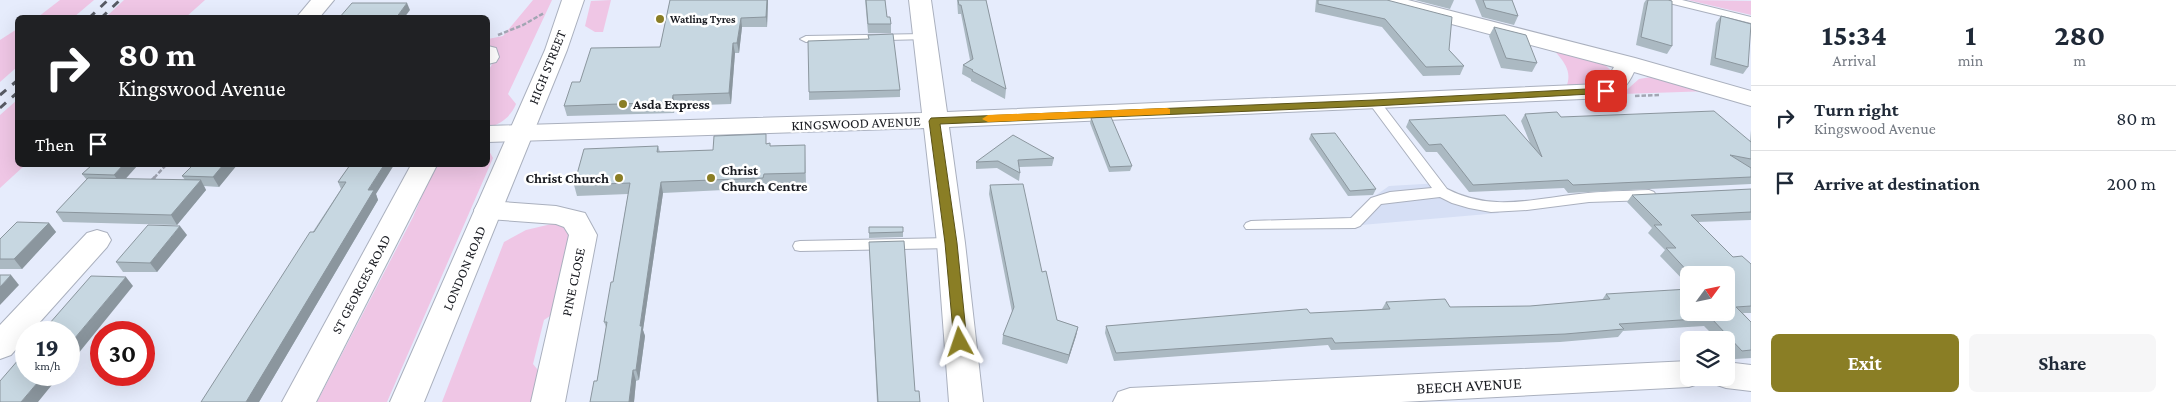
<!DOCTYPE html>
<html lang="en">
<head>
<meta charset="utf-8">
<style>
	:root { --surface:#fff; --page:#f6f6f7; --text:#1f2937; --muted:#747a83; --line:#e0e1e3; --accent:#8a7e25 }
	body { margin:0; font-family:"Crimson Pro",serif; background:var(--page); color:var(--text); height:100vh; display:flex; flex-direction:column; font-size:19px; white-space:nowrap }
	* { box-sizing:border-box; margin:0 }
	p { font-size:16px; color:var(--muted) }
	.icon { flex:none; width:28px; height:28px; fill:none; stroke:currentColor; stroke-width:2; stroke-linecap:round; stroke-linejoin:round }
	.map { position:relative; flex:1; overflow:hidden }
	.drawer { display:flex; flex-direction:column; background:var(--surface); width:425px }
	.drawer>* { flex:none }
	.hud { position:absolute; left:15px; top:15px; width:475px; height:152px; border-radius:8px; box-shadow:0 5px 20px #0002; background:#202124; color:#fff; overflow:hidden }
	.needle { width:32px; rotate:57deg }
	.tools { position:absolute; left:1680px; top:266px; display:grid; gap:10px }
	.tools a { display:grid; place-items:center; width:55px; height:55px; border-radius:8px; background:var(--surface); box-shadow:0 5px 20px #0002; font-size:25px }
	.speed { position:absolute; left:15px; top:321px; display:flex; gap:10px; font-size:25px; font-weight:700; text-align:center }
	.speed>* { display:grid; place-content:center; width:65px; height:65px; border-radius:50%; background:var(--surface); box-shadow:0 5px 20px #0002; line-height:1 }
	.speed small { font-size:12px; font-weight:400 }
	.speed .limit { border:8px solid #d22; background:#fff; color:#111 }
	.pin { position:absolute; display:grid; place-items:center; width:42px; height:42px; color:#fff; margin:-21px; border-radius:10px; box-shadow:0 2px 8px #0006 }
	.me { position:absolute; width:55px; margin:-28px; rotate:355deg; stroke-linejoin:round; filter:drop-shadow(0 0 4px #0008) }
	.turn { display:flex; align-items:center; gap:18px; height:105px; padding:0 20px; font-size:22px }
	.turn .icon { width:65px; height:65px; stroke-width:2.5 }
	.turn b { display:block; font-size:35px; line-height:42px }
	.then { display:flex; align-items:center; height:48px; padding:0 20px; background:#0003; gap:10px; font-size:19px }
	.eta { display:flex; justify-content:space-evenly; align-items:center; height:85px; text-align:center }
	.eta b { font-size:30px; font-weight:700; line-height:35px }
	.cta { display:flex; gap:10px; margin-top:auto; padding:10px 20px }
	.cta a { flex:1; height:58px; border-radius:8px; background:var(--accent); color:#fff; font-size:20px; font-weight:700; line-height:58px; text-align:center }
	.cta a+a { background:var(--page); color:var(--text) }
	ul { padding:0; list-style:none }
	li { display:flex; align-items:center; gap:15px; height:65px; padding:0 20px; border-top:1px solid var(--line) }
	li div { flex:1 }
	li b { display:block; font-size:19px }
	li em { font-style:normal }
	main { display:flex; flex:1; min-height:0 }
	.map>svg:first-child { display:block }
	.built { fill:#d6dff5 }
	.green { fill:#efc6e5 }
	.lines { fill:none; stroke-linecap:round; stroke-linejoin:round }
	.service-casing { stroke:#aab0be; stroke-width:2 }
	.minor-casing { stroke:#aab0be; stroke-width:2 }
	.secondary-casing { stroke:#aab0be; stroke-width:2 }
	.path-far1 { stroke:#a2a6b3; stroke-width:2.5; stroke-dasharray:4.5 2; stroke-linecap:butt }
	.path { stroke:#a2a6b3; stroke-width:3; stroke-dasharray:5.5 2.5; stroke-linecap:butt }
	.service { fill:#fff; fill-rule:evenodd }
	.minor { fill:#fff; fill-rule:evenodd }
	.secondary { fill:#fff; fill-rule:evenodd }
	.rail { stroke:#585b64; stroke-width:3; stroke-dasharray:8 8; stroke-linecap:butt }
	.wall { fill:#abb9c2 }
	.shaded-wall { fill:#8b969e }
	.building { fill:#c7d7e1; stroke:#8b969e }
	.route { fill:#8a7e25; stroke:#5a5218 }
	.slow { fill:#f59e0b }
	.poi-dot { fill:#8a7e25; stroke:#fff; stroke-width:2 }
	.labels { text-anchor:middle; stroke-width:5; stroke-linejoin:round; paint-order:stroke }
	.far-poi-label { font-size:11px; font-weight:bold; fill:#191b21; stroke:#fff; text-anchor:start }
	.street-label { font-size:14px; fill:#191b21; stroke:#fff }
	.poi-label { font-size:14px; font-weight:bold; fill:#191b21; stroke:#fff; text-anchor:start }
	.near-street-label { font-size:16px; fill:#191b21; stroke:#fff }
</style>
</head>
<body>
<main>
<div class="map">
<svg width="1751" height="402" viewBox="0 0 1751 402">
	<rect width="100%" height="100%" fill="#e6ecfc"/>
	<polygon class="built" points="1440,183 1451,194 1490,203 1499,213 1350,226 1347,220 1357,213 1372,198 1389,186"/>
	<g class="green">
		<polygon points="60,0 94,0 74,17 38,17"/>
		<polygon points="124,0 205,0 186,17 106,17"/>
		<path d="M 533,0 L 552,0 L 508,94 L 516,104 C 510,118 501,123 488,128 L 488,71 L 494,61 L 494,51 L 488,44 L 488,39 L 503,36 Z"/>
		<polygon points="611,0 603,32 595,32 585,26 591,1"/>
		<polygon points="1688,0 1751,1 1751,15"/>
		<polygon points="17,29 17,67 0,82 0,40"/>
		<path d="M 1550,46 C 1570,52 1598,54 1612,72 C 1604,89 1583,85 1567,85 C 1573,69 1560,57 1550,46 Z"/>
		<polygon points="1651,77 1665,79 1711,91 1622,94 1639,79"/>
		<polygon points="17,100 18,165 25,165 0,188 0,115"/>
		<polygon points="488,149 493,158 387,402 317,402 413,217 435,165 488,165"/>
		<polygon points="560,222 575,234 556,312 544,320 533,364 542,375 536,402 442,402 504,242 526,230"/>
	</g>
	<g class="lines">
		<defs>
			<g id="service">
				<polygon points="1664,0 1682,0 1751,17 1751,23 1665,2"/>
				<polygon points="924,34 928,35 930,37 928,39 806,42 800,39 806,36"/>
				<path d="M 1375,99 L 1379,100 L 1447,189 C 1491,212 1533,199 1579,194 C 1602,191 1626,191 1649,190 L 1654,192 L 1656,195 L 1654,198 L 1649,200 L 1589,202 L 1527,210 L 1491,212 L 1469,208 L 1452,203 L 1440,197 L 1381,204 L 1360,226 L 1355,228 L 1246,229 L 1244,226 L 1246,223 L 1251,221 L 1351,218 L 1371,198 L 1390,192 L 1432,188 L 1369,103 Z"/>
				<polygon points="951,238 956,239 958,243 956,247 951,248 800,251 795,250 793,246 795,242 800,241"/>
			</g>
			<g id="minor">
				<polygon points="311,0 334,0 319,18 296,18"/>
				<path d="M 909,0 L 931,0 L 947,112 L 1600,84 L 1608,77 L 1614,67 L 1376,4 L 1372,0 L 1408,0 L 1635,58 L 1751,91 L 1751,106 L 1634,72 C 1628,85 1620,95 1606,98 L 949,127 L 965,243 L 983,402 L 949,402 L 937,243 L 924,128 L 488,142 L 488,126 L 922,113 Z"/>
				<polygon points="488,46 496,48 499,57 496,62 488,64"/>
				<polygon points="411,165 437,165 316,402 282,402"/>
				<polygon points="488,201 556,206 585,213 597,235 565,402 531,402 569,235 564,227 556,224 488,219 478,217 474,210 478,203"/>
				<polygon points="97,230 107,233 111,240 107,247 31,332 26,332 26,338 11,355 0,359 0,325 87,233"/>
				<polygon points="1689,361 1689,378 1704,378 1701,383 1689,387 1401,402 1113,402 1118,392 1130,388"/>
				<polygon points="1726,362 1751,365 1751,391 1726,388 1714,384 1711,378 1726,378"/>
			</g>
			<polygon id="secondary" points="562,0 584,0 567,50 424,402 390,402 545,50"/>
		</defs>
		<use href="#service" class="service-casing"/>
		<use href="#minor" class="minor-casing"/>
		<use href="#secondary" class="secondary-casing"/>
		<g class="path-far1">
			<polyline points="498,35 523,25 544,13"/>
			<polyline points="1635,96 1661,95"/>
			<polyline points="154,178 166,165"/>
		</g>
		<polyline class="path" points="151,181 155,177"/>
		<use href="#service" class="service"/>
		<use href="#minor" class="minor"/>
		<use href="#secondary" class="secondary"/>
		<g class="rail">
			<polyline points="89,18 108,0"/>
			<polyline points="101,18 120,0"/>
			<polyline points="0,95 18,80"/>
			<polyline points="0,108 18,92"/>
		</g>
	</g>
	<g class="wall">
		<polygon points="670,0 768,0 767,27 742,27 739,53 735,53 731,104 675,106 674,113 567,116 564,106 580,82 660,47"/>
		<polygon points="865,0 885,0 887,17 891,24 891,33 868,33"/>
		<polygon points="957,0 986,0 1006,89 1005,99 971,81 971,79 962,74 963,65 970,60 961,14 958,14"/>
		<polygon points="1316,0 1387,0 1449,50 1464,66 1460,75 1423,76 1382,27 1315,12"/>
		<polygon points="1415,0 1454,0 1450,9"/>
		<polygon points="1475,0 1512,0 1518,16 1514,25 1482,17"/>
		<polygon points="1646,0 1668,0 1672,46 1667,54 1636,45 1644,3"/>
		<polygon points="1721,16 1748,67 1743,74 1710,65 1716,23"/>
		<polygon points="1494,27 1537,63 1532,72 1501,68 1489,36"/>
		<polygon points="900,90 900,97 809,100 809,92"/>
		<polygon points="1525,114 1561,117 1750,141 1751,130 1751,184 1568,193 1564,188 1469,192 1437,152 1426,152 1406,127 1409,120 1530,143 1521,121"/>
		<polygon points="1091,118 1132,166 1130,171 1109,172 1090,123"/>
		<polygon points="1311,134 1376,189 1373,195 1348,196 1309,139"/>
		<polygon points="767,144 770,146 805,145 806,183 765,184 764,188 663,193 643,330 645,336 639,380 636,381 634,402 590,402 597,381 606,327 604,322 613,282 628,194 577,196 574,185 658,146 660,152 713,150"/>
		<polygon points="1054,158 1052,166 1019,167 1020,173 1019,181 997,168 976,169 976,162"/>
		<polygon points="92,165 126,179 185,180 182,176 193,165 237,165 219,187 204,186 206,190 177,225 63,222 56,212 87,180 82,174"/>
		<polygon points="350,165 376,194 378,200 259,402 201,402 341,189 338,182"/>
		<polygon points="990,185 1042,272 1057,320 1078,327 1076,336 1067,364 1002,344 1003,335 1012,312 989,194"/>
		<polygon points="1751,189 1751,220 1698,222 1733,257 1751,264 1751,313 1743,313 1751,322 1751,358 1735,359 1726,349 1726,340 1718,340 1704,326 1623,331 1618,337 1560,342 1331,350 1328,345 1114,361 1105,333 1106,326 1382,309 1386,302 1450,307 1530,306 1602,300 1606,294 1689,312 1726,275 1689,275 1689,286 1660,256 1665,250 1648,233 1652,228 1627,202 1632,195"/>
		<polygon points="49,223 56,232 22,269 0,269 0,239"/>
		<polygon points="869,227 903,227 903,237 869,238"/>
		<polygon points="187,235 157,272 123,272 116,262"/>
		<polygon points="869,242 915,391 920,402 877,402"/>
	</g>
	<g class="shaded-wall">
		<polygon points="767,0 768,0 767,27 766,17"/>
		<polygon points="407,3 410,10 404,18 396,18"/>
		<polygon points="741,18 742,27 739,53 737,43"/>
		<polygon points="733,43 735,53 731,104 729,93"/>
		<polygon points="673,95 675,106 674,113 672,102"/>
		<polygon points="123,165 138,165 121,184 114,175"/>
		<polygon points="223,165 237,165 219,187 213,177"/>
		<polygon points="384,165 394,165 376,194 378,200 259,402 246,402 368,190"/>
		<polygon points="201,180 206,190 177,225 171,215"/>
		<polygon points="661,182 663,193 643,330 645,336 639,380 636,370 640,326"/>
		<polygon points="49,223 56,232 22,269 14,259"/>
		<polygon points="180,226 187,235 157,272 150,263"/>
		<polygon points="11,275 19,285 0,305 0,287"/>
		<polygon points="126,277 133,286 69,365 69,345"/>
		<polygon points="1078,327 1076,336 1067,364 1069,355"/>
		<polygon points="633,370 636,381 634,402 629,402"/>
		<polygon points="44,375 60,375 38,402 21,402"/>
	</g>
	<g class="building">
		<polygon points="670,0 767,0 766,17 741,18 737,43 733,43 729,93 673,95 672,102 564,106 572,82 580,82 591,48 660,47"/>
		<polygon points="866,0 885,0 887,17 890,17 891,24 868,24"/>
		<polygon points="958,0 986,0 1006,89 972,71 973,70 963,65 973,59 961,5 959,5"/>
		<polygon points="1318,0 1387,0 1452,17 1449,50 1464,66 1426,67 1385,19 1318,4"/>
		<polygon points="1483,0 1512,0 1518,16 1486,8"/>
		<polygon points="1648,0 1668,0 1672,1 1672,46 1641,37"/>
		<polygon points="352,3 407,3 396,18 339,18"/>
		<polygon points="1721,16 1751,24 1748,67 1715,58"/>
		<polygon points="1494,27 1526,35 1537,63 1506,58"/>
		<polygon points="893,34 900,90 809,92 808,41 869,39 868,35"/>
		<polygon points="1714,111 1751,142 1751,159 1730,155 1751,168 1751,177 1573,185 1568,180 1473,185 1441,144 1429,145 1409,120 1505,115 1542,157 1525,114 1557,112 1561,117"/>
		<polygon points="1111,117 1132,166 1110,167 1091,118"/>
		<polygon points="1335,133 1376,189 1350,191 1311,134"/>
		<polygon points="766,134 766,144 770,143 770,146 805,145 805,173 764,174 763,178 661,182 640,326 642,326 636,370 633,370 629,402 590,402 594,381 597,381 607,322 604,322 611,282 613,282 630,183 574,185 584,149 658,146 657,152 713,150 714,136"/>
		<polygon points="1013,135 1054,158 1018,160 1020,173 998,161 976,162"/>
		<polygon points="92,165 123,165 114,175 82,174"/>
		<polygon points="193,165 223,165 213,177 182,176"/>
		<polygon points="350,165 384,165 368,190 374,190 246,402 201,402 310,232 314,232 346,182 338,182"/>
		<polygon points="88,178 201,180 171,215 56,212"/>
		<polygon points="1023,184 1042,272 1046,271 1057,320 1078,327 1069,355 1003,335 1014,307 990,185"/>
		<polygon points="1751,189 1751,212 1691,215 1733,257 1742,256 1751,264 1751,306 1736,307 1751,322 1751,350 1742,351 1711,318 1619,324 1624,329 1565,334 1335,343 1332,338 1116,353 1106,326 1307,309 1310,313 1390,309 1386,302 1445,299 1450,307 1530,306 1610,299 1606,294 1689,289 1689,312 1726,312 1726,275 1691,275 1666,248 1676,248 1654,225 1662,225 1632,195"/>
		<polygon points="17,222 49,223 14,259 0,259 0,239"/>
		<polygon points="148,225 180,226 150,263 116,262"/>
		<polygon points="869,227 903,227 903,232 869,233"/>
		<polygon points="904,241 915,391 919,391 920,402 878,402 869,242"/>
		<polygon points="0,275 11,275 0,287"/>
		<polygon points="91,276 126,277 69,345 69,332 42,332"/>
		<polygon points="26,351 26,375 44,375 21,402 0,402 0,381"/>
	</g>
	<polygon class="route" points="1606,88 1609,89 1609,93 1374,106 940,124 957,243 967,342 965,346 955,346 954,342 945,243 929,121 931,118 1374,100"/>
	<polygon class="slow" points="1167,108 1170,109 1170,114 988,122 982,119 988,115"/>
	<g class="poi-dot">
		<circle cx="660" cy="19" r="5"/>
		<circle cx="623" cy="104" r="5"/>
		<circle cx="619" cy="178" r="5"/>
		<circle cx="711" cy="178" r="5"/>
	</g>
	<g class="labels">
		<g class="far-poi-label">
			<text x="670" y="23">Watling Tyres</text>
		</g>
		<g class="street-label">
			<text transform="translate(547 67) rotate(-68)" y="5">HIGH STREET</text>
			<text transform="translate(856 123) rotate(-2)" y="5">KINGSWOOD AVENUE</text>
			<text transform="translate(464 268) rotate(-67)" y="5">LONDON ROAD</text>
			<text transform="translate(573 282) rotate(-78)" y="5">PINE CLOSE</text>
			<text transform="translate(361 284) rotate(-62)" y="5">ST GEORGES ROAD</text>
		</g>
		<g class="poi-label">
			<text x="633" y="109">Asda Express</text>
			<text x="721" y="175">Christ<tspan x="721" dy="16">Church Centre</tspan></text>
			<text x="609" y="183" text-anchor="end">Christ Church</text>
		</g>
		<g class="near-street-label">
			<text transform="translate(1469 385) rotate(-3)" y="6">BEECH AVENUE</text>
		</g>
	</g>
</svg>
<div class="tools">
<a><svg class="needle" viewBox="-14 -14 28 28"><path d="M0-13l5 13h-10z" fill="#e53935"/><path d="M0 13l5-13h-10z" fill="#747a83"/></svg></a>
<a><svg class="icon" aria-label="layers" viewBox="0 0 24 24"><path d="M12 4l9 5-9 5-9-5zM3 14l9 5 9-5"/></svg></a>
</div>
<div class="speed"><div>19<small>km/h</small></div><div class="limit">30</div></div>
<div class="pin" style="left:1606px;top:91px;background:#d93025"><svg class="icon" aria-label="arrive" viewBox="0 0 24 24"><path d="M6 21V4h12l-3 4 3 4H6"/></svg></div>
<svg class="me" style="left:960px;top:342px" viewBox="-20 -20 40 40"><path d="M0-17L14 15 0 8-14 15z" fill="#8a7e25" stroke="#fff" stroke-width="4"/></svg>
<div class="hud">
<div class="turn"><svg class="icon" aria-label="right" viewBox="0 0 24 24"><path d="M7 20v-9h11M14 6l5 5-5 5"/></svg><div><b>80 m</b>Kingswood Avenue</div></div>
<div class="then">Then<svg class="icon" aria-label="arrive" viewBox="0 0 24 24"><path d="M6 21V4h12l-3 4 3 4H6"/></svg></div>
</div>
</div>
<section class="drawer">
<div class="eta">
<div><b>15:34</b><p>Arrival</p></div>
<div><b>1</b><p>min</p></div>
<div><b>280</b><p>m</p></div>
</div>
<ul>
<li><svg class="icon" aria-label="right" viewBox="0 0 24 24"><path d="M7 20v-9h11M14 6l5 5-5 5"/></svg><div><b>Turn right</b><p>Kingswood Avenue</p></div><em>80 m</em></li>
<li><svg class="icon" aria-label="arrive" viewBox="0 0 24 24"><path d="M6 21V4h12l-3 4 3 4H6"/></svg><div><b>Arrive at destination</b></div><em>200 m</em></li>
</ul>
<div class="cta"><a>Exit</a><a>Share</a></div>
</section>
</main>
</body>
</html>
